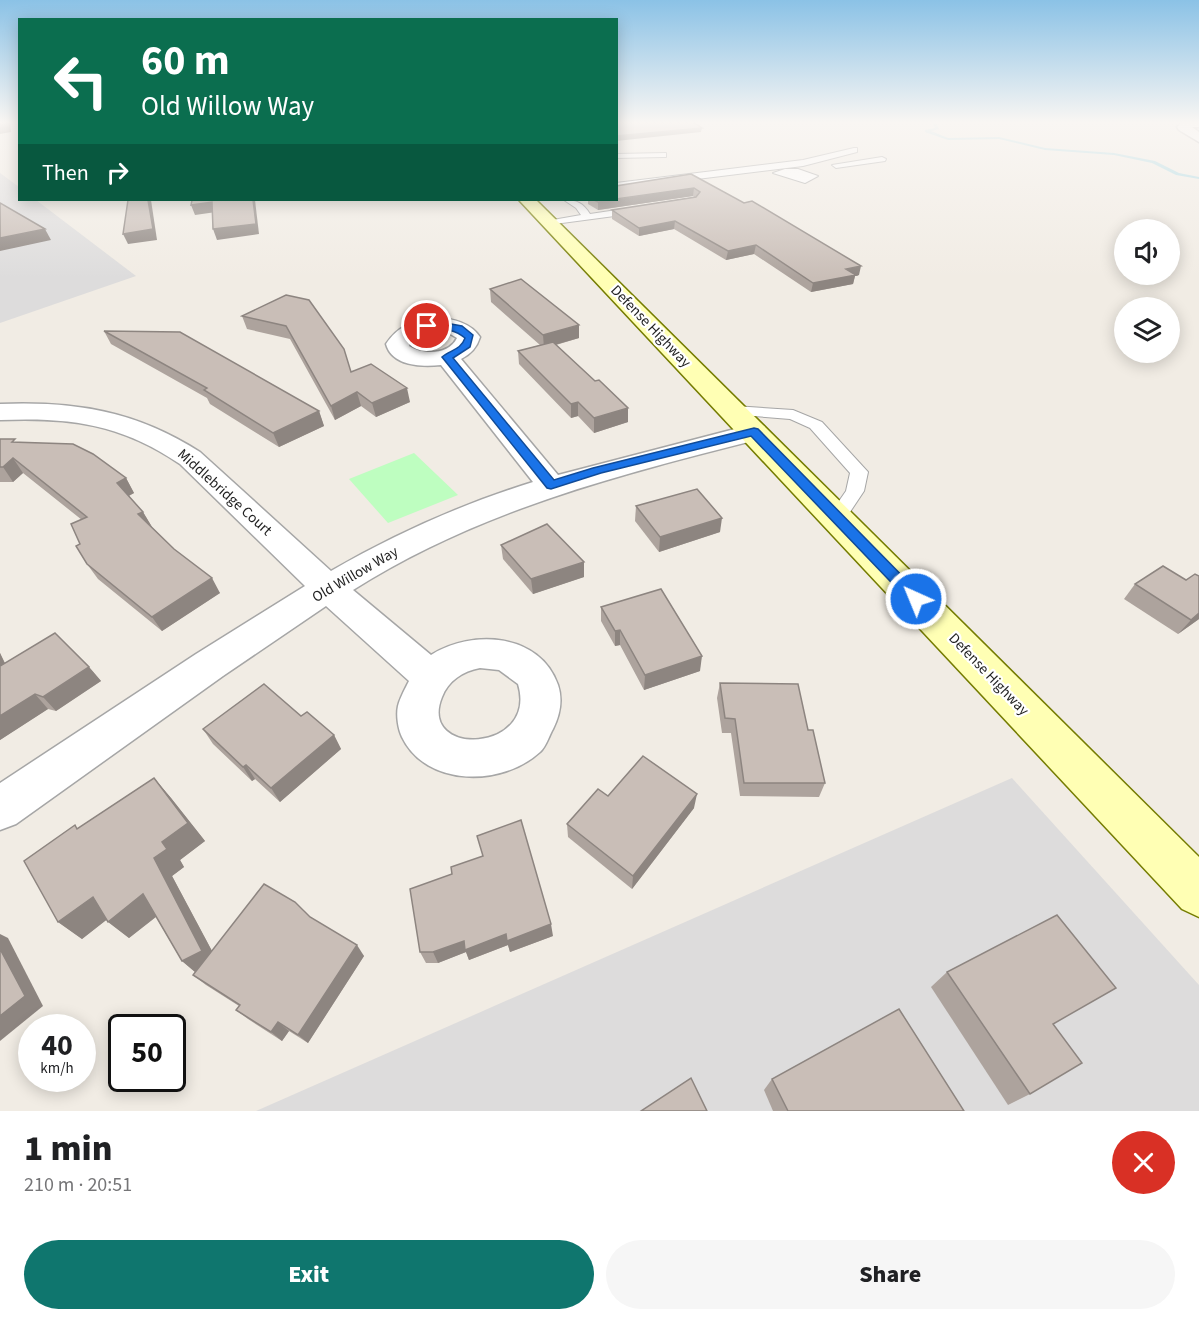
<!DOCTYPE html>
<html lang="en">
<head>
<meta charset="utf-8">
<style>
	:root { --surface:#fff; --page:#f6f6f6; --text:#202124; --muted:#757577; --accent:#0f766e }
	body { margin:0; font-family:"Source Sans 3",sans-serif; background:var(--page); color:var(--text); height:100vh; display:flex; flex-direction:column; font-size:22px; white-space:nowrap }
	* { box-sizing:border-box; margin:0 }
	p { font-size:20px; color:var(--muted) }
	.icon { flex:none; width:33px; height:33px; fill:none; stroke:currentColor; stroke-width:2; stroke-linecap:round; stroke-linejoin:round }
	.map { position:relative; height:1111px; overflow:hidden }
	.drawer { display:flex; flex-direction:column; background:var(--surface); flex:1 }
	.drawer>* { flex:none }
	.guide { position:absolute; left:18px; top:18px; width:600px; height:183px; border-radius:0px; box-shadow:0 3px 15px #0003; background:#0b6e4f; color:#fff; overflow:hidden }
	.tools { position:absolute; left:1114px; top:219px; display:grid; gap:12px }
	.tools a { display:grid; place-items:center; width:66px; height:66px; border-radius:50%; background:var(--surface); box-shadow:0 3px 15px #0003; font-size:30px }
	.speed { position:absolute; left:18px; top:1014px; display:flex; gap:12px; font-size:30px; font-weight:700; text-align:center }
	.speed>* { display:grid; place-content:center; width:78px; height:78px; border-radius:50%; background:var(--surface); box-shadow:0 3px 15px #0003; line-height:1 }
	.speed small { font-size:15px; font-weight:400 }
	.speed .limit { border:3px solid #111; border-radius:9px; background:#fff; color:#111 }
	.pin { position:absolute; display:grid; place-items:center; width:51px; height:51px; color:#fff; margin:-26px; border:3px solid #fff; border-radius:50%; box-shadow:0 2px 6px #0007 }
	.me { position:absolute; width:66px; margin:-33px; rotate:316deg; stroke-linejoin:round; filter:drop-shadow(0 0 4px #0008) }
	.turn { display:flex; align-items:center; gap:21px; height:126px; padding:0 24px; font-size:27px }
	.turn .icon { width:78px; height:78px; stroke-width:2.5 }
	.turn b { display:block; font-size:42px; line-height:51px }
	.then { display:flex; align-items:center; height:57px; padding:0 24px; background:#0003; gap:12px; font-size:22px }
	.round { display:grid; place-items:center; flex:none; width:63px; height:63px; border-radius:32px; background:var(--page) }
	.headline { display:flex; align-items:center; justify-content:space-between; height:102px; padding:0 24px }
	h1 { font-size:36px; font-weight:800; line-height:45px }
	.button { display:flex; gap:12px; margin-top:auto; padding:12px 24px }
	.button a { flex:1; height:69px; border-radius:36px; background:var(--accent); color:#fff; font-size:24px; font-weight:800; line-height:69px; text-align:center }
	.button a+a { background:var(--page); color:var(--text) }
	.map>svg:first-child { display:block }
	.residential { fill:#dddcdc }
	.park { fill:#befec0 }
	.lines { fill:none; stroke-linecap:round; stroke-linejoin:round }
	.stream { fill:#a1d6e2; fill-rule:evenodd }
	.service-casing { stroke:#a6a6a6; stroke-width:2 }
	.minor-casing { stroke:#a6a6a6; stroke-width:3 }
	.secondary-casing { stroke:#757c00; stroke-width:3 }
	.service { fill:#fff; fill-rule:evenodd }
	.minor { fill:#fff; fill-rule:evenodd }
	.secondary { fill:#ffffb4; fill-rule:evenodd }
	.wall { fill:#ada39d }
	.shaded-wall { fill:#8d8580 }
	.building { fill:#c9beb7; stroke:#8d8580; stroke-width:1.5 }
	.route { fill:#1a73e8; stroke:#114b97; stroke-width:1.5 }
	.labels { text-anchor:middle; stroke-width:4.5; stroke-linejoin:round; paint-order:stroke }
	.street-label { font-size:15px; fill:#1f1f1f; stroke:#fff }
</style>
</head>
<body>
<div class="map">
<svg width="1199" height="1111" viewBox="0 0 1199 1111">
	<rect width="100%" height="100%" fill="#f1ece4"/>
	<g class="residential">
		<polygon points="0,173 19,187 20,200 36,200 136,276 0,323"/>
		<polygon points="1012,778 1199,985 1199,1111 256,1111"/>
	</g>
	<polygon class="park" points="414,453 458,495 388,523 349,479"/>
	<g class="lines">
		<polygon class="stream" points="932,122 936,122 939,129 931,131 948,138 999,137 1045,148 1114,153 1155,161 1179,173 1199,177 1199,179 1176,175 1152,163 1114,155 1045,150 999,139 948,140 925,132 925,130 935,128"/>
		<defs>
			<g id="service">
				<polygon points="854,148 857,148 857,152 803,166 616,189 616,183 803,160"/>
				<polygon points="666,153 666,157 663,157 616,158 616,154"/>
				<polygon points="882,157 886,159 885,161 836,168 832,165"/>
				<polygon points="785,169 798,169 818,176 805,183 773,173"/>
				<path d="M 564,200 C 577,200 583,203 590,214 L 637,207 L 642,210 L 637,213 L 547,225 L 547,221 L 581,215 L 576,208 Z"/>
				<polygon points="734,406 793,410 822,422 868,472 864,491 844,521 830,521 828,517 846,491 850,473 810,428 790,419 729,414 726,411"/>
			</g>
			<g id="minor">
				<polygon points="1182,122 1199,122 1199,127 1192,127 1199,132 1199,142 1179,130 1177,127"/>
				<path d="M 432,318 C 450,318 469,321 480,337 C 477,347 471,354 461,359 L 558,475 L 754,424 L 764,426 L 768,432 L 764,438 C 621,474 479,510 353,590 L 431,655 C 472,629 540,633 558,685 C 563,700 560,715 553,729 C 549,736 546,747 540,752 C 502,787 426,787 402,737 C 398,729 396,715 398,706 C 400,698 405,689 409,681 L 326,606 L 223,676 L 16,824 L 0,830 L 0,783 L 196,654 L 305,586 L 180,464 C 121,424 70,417 0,420 L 0,404 C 75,401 136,411 200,452 L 331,571 C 395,534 462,504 533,482 L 441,365 C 421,367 392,366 386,344 C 398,326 411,322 432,318 ZM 432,331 L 447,332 L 457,338 C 449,355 423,355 409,346 L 411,341 L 419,335 ZM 480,668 L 499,670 L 518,684 C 539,753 417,758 442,697 C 448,681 463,671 480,668 Z"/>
			</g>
			<polygon id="secondary" points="519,200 536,200 1199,857 1199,917 1182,909"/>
		</defs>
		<use href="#service" class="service-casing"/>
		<use href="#minor" class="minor-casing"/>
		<use href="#secondary" class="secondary-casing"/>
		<use href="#service" class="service"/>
		<use href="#minor" class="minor"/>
		<use href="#secondary" class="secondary"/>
	</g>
	<g class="wall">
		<polygon points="691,174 859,275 855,276 853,284 811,292 754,254 726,260 674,229 639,236 612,219 612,210 694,197 693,196 598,210 588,204 588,200 616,200"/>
		<polygon points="490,289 579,338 556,345 628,422 594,433 578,416 571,418 519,364 518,351 540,345 491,302"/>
		<polygon points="286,295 351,372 410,402 376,417 361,406 335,420 290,339 247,329 242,316"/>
		<polygon points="104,331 319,411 324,426 279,447 210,404 207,398 111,344"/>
		<polygon points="0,439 18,443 126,478 134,493 129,496 143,512 152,527 174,549 220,593 162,631 98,579 87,564 80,544 82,520 23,473 13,482 0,482"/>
		<polygon points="636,506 720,532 659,552 635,521"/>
		<polygon points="501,545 584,562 584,577 533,594 503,559"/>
		<polygon points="1135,584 1199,619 1178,634 1124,599"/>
		<polygon points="601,607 700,671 644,690 620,645 615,646 601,621"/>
		<polygon points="0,653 5,663 89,667 101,681 56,711 48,709 0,740"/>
		<polygon points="720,683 808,730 825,783 819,797 740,796 731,733 722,733 717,698"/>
		<polygon points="301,716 334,735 341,749 280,802 255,779 252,781 213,744 203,729"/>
		<polygon points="154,778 171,798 205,841 180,860 184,867 172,876 212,951 310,917 364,956 308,1043 289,1031 282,1041 248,1019 236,1010 239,1006 206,985 193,975 195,972 182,961 156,917 129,938 106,920 82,939 58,922 78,828"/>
		<polygon points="608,796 694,808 632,889 568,837 567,824"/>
		<polygon points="553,936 510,952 508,945 469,960 466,952 438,963 426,963 420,952"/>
		<polygon points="947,972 1054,1025 1030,1094 1008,1105 931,987"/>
		<polygon points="772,1079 964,1111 773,1111 764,1090"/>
	</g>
	<g class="shaded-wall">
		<polygon points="7,122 10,122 11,132 0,134 0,125"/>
		<polygon points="702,128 701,132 616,141 616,136"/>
		<polygon points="694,188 693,196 598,210 598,202"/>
		<polygon points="148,200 151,200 157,240 128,244 123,234"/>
		<polygon points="253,200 255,200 259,234 217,240 213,229"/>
		<polygon points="212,202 216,212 195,215 191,205"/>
		<polygon points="675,221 674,229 639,236 639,228"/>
		<polygon points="45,229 51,240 0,251 0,238"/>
		<polygon points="756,245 754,254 726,260 728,251"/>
		<polygon points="861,266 859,275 855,276 853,284 811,292 813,283 846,269"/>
		<polygon points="579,325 579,338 544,348 543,335"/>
		<polygon points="407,388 410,402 376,417 372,403"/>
		<polygon points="357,392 361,406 335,420 331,406"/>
		<polygon points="578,402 578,416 571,418 571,404"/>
		<polygon points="628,408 628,422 594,433 594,418"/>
		<polygon points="319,411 324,426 279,447 273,433"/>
		<polygon points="13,458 23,473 13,482 3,467"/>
		<polygon points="126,478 134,493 126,497 117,483"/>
		<polygon points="143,512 152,527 138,514"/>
		<polygon points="722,518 720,532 659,552 660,537"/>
		<polygon points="584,562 584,577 533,594 531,579"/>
		<polygon points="212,578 220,593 162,631 152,617"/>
		<polygon points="1199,613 1199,619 1178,634 1191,620"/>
		<polygon points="620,630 620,645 615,646 615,631"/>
		<polygon points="0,653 13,681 0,667"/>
		<polygon points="702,656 700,671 644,690 645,675"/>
		<polygon points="89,667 101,681 56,711 43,697"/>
		<polygon points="35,694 48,709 0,740 0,716"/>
		<polygon points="334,735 341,749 280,802 271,788"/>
		<polygon points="246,765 255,779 252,781 243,767"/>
		<polygon points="154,778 171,798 205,841 180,860 184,867 172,876 220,966 201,977 182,961 154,858 162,842"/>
		<polygon points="697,794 694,808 632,889 633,876"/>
		<polygon points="143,894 162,912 129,938 108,922"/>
		<polygon points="93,897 114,914 82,939 58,922"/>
		<polygon points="551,924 553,936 510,952 508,945 469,960 466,952 438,963 433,952 464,941 506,934"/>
		<polygon points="0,934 8,938 43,1006 0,1041"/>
		<polygon points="357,945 364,956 308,1043 298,1035"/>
		<polygon points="278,1022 289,1031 282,1041 271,1032"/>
	</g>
	<g class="building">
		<polygon points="0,122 7,122 7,124 0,125"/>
		<polygon points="616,122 693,122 702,128 616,136"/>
		<polygon points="691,174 744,203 752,201 861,266 846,269 856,275 813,283 756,245 728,251 675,221 639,228 612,210 696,197 700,192 694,188 616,199 616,186"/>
		<polygon points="128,200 148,200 153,229 123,234"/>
		<polygon points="192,200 253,200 256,224 213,229 212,202 191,205"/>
		<polygon points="594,200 615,200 598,202"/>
		<polygon points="0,203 45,229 0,238"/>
		<polygon points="521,279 579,325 543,335 490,289"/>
		<polygon points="286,295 309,300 344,349 351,372 371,364 407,388 372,403 357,392 331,406 286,326 242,316"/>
		<polygon points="104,331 180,332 319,411 273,433 204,390 207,388"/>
		<polygon points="553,342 595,381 599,380 628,408 594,418 578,402 571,404 518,351"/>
		<polygon points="0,439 15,439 12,442 73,444 93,454 126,478 117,483 143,512 138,514 174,549 212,578 152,617 87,564 76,546 80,544 71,524 87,517 13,458 3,467 0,467"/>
		<polygon points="697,489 722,518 660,537 636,506"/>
		<polygon points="547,524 584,562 531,579 501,545"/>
		<polygon points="1163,566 1186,580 1195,574 1199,576 1199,613 1191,620 1135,584"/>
		<polygon points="661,589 702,656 645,675 620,630 615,631 601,607"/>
		<polygon points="55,633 89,667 43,697 35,694 0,716 0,666"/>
		<polygon points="720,683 798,684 808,730 813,730 825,783 744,783 735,719 725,718"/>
		<polygon points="264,684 301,716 307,712 334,735 271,788 246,765 243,767 203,729"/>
		<polygon points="643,756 697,794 633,876 567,824 598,789 608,796"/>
		<polygon points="154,778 188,823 162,842 167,849 154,858 202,951 182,961 143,894 108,922 93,897 58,922 24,861 75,825 77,829"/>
		<polygon points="521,820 551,924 507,941 506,934 465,950 464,941 433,952 420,952 410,889 452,874 451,867 483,856 477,836"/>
		<polygon points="264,884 295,902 310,917 357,945 298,1035 278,1022 271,1032 236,1010 240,1005 193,975"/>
		<polygon points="1057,915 1116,988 1053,1024 1082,1063 1030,1094 947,972"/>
		<polygon points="0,949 25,996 0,1016"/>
		<polygon points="899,1009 964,1111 788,1111 772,1079"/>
		<polygon points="691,1078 707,1111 641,1111"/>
	</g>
	<linearGradient id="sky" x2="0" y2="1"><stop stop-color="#8bc2e6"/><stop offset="0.44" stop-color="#f9f6f3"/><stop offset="1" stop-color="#f9f6f3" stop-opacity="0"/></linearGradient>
	<rect width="1199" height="278" fill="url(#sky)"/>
	<path class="route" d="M 440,322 L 462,326 L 473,335 L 470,347 L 453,358 L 554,480 L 593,468 L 754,428 L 758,429 L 921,595 L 923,599 L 921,603 L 911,603 L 751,436 L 601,473 L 551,489 L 547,488 L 442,357 C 450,350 461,350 465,338 C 447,323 435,334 423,326 Z"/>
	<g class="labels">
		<g class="street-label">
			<text transform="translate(651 326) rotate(46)" y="5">Defense Highway</text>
			<text transform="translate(225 492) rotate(42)" y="5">Middlebridge Court</text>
			<text transform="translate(355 574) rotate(-30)" y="5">Old Willow Way</text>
			<text transform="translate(989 674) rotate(46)" y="5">Defense Highway</text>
		</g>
	</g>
</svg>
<div class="tools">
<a><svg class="icon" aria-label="sound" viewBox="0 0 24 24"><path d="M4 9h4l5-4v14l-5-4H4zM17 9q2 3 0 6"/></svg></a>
<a><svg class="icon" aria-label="layers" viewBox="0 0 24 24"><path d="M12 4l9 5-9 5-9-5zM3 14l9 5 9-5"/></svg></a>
</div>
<div class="speed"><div>40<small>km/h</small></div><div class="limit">50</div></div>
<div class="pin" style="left:427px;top:326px;background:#d93025"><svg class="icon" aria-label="arrive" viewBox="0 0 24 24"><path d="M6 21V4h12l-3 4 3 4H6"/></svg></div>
<svg class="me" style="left:916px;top:599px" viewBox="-20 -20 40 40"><circle r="17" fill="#1a73e8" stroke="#fff" stroke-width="3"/><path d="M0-11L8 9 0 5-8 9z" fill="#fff"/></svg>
<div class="guide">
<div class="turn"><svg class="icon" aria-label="left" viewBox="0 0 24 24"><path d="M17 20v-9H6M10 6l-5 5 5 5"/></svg><div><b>60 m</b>Old Willow Way</div></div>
<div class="then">Then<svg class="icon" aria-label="right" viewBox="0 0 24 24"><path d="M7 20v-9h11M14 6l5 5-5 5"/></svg></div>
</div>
</div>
<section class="drawer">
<div class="headline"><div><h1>1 min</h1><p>210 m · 20:51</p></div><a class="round" style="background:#d93025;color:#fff"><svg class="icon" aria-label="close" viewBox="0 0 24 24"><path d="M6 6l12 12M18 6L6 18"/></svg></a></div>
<div class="button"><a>Exit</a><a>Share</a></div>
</section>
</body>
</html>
